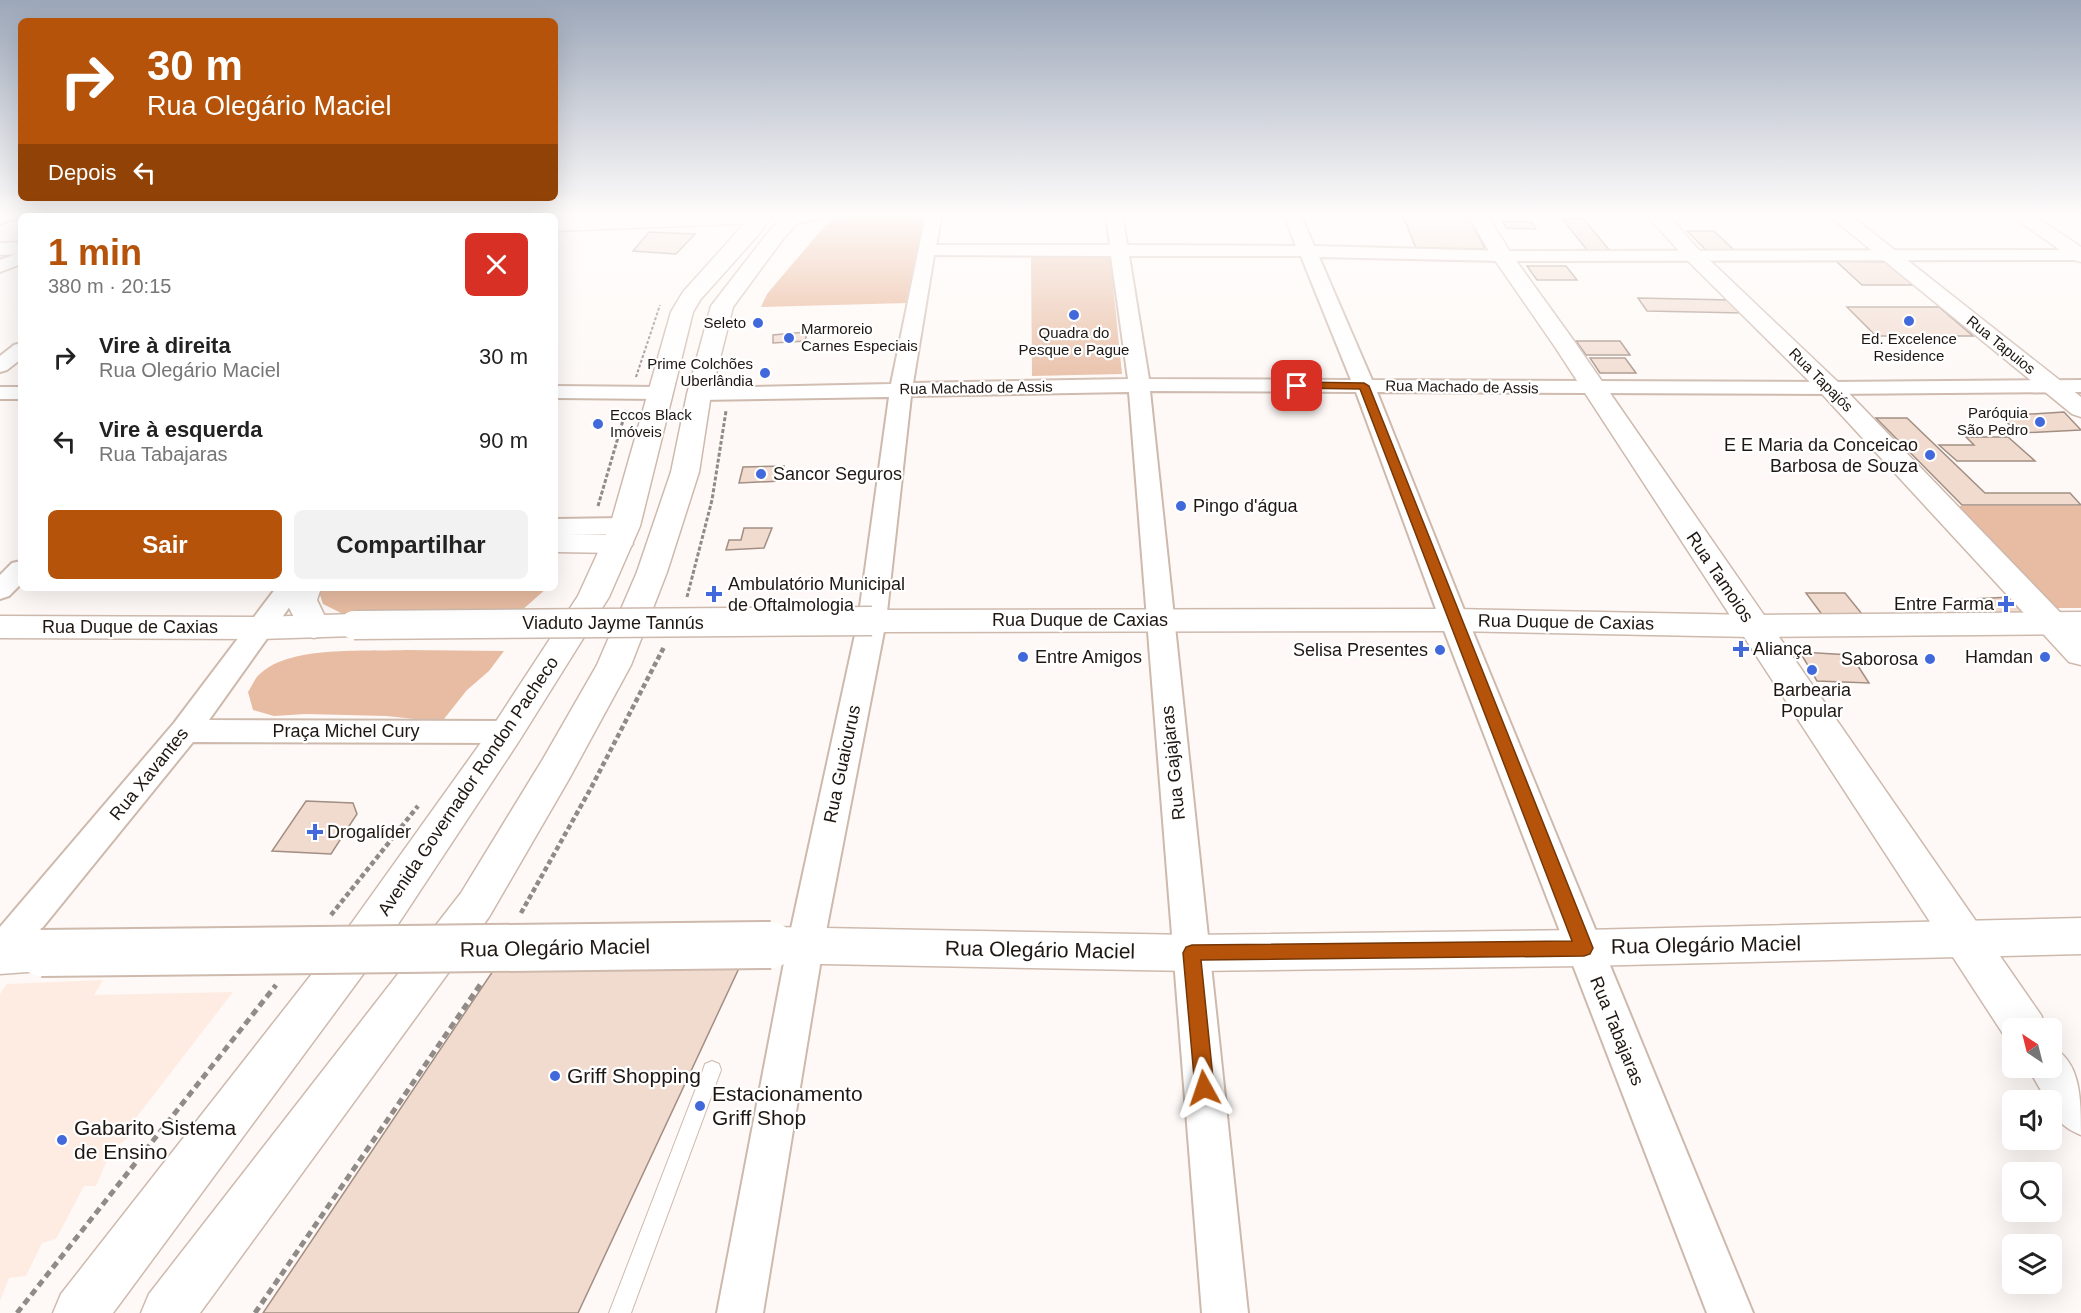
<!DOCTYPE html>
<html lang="pt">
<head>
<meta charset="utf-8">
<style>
	:root { --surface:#fff; --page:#f2f2f2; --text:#222; --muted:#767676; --accent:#b45309 }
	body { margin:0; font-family:Helvetica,sans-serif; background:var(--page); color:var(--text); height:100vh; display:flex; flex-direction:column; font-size:22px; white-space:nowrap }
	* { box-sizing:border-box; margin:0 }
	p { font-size:20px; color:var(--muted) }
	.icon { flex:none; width:33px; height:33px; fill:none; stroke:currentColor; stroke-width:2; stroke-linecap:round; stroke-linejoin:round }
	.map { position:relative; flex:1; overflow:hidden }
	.drawer { position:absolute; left:18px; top:213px; width:540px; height:378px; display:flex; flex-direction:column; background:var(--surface); border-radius:9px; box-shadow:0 6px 24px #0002 }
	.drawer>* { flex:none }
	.hud { position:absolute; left:18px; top:18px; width:540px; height:183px; border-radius:9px; box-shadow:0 6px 24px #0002; background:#b45309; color:#fff; overflow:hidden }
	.needle { width:39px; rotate:325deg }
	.buttons { position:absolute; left:2002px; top:1018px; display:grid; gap:12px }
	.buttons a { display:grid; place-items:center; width:60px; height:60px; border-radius:9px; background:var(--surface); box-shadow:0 6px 24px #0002; font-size:30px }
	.pin { position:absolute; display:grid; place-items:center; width:51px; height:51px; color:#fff; margin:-26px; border-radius:12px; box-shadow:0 3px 9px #0006 }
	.me { position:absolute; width:66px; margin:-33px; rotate:355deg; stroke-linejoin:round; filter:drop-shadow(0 0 4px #0008) }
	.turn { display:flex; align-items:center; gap:21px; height:126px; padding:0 30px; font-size:27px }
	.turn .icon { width:78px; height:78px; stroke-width:2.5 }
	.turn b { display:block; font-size:42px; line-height:51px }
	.then { display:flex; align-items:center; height:57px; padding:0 30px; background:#0003; gap:12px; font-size:22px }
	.round { display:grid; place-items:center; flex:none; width:63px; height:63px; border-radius:9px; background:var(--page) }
	.overview { display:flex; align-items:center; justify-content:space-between; height:102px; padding:0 30px }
	h1 { font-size:36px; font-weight:700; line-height:45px; color:var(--accent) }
	.cta { display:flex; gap:12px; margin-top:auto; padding:12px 30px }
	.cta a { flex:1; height:69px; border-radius:9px; background:var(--accent); color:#fff; font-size:24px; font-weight:700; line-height:69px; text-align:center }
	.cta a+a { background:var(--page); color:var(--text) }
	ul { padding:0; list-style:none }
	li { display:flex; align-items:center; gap:18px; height:84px; padding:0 30px }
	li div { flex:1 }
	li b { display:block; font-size:22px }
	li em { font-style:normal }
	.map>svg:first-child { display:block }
	.built { fill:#feece2 }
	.green { fill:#e7bca2 }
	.forest { fill:#e6ad8c }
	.building { fill:#f1dbcf; stroke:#a28e82; stroke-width:1.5 }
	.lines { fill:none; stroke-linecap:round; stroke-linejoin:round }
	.service-casing { stroke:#ceb9ad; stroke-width:2 }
	.minor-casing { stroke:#ceb9ad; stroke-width:4 }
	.tertiary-casing { stroke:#ceb9ad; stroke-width:3 }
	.secondary-casing { stroke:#ceb9ad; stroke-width:3 }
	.primary-casing { stroke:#ceb9ad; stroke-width:3 }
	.path-far3 { stroke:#918b87; stroke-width:2; stroke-dasharray:3 2; stroke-linecap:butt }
	.path-far2 { stroke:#918b87; stroke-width:3; stroke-dasharray:4 2; stroke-linecap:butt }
	.path-far1 { stroke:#918b87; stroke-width:4.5; stroke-dasharray:5 3; stroke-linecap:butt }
	.path { stroke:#918b87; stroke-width:5; stroke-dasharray:7 4.5; stroke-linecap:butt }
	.service { fill:#fff; fill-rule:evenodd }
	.minor { fill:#fff; fill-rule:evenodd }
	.tertiary { fill:#fff; fill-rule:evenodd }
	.secondary { fill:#fff; fill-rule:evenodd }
	.primary { fill:#fff; fill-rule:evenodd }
	.secondary-bridge-far1-casing { stroke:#ceb9ad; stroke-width:31; stroke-linecap:butt }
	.secondary-bridge-casing { stroke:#ceb9ad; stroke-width:50; stroke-linecap:butt }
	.secondary-bridge-far1 { stroke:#fff; stroke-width:28 }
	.secondary-bridge { stroke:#fff; stroke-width:46 }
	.route { fill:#b45309; stroke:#753606; stroke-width:1.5 }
	.poi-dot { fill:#4169db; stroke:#fff; stroke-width:2 }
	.labels { text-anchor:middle; stroke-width:4.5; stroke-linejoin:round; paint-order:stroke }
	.far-poi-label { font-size:15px; fill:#1e1712; stroke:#fff; text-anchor:end }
	.far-street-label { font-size:15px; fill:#1e1712; stroke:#fff }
	.poi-label { font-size:18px; fill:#1e1712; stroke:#fff; text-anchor:start }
	.street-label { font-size:18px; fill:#1e1712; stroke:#fff }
	.near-street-label { font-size:21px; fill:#1e1712; stroke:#fff }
	.near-poi-label { font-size:21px; fill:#1e1712; stroke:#fff; text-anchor:start }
</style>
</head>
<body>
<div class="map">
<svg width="2081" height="1313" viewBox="0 0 2081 1313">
	<rect width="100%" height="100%" fill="#fef9f6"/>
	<polygon class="built" points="103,980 94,995 233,992 132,1123 138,1130 111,1151 96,1186 84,1186 56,1239 42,1243 26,1276 9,1278 0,1301 0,994 7,984"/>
	<g class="green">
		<polygon points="1031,255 1110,255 1122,374 1032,376"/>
		<polygon points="1955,506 2081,506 2081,608 2054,608"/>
		<polygon points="547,588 521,611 343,614 323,604 318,589"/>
		<path d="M 405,650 L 504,651 L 489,671 L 467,690 L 444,719 L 424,720 L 386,716 L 306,714 L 274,716 L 253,710 L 248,692 C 252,686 255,677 261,673 C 292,645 365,652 405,650 Z"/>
	</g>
	<polygon class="forest" points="845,214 925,214 907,303 761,307 767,294 828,222 836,216"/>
	<g class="building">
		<polygon points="1402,214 1467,214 1485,249 1416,248"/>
		<polygon points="1583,218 1610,251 1588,251 1562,219"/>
		<polygon points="1503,222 1532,222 1536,229 1506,228"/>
		<polygon points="1687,231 1714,231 1735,251 1707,251"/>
		<polygon points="649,232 695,234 676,254 633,251"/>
		<polygon points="1836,261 1887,262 1914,285 1862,285"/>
		<polygon points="1527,266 1566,266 1577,280 1537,280"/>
		<polygon points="1638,298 1731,300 1743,313 1647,311"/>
		<polygon points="1847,307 1939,307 1973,336 1876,336"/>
		<polygon points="806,332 806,341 773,343 773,335"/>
		<polygon points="1576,341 1620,341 1630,355 1586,355"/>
		<polygon points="1590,358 1625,358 1636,373 1600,373"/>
		<polygon points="2064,412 2081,430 2020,433 1999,416"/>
		<polygon points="1876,418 1907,418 1985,493 2070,493 2081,505 1962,505"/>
		<polygon points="1966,437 2008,437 2035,461 1957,461 1939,445 1974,445"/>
		<polygon points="784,466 781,481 739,483 743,467"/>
		<polygon points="744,528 772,528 764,548 726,550 729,540 741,540"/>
		<polygon points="1806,593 1845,593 1866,619 1826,620"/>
		<polygon points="2011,597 2030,615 1970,617 1953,600"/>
		<polygon points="1800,652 1851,655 1869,683 1817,681"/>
		<polygon points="306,801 353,803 357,814 331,854 272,851"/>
		<polygon points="497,965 740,966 578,1313 263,1313"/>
	</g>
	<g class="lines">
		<defs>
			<polygon id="service" points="712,1061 719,1064 721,1070 631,1313 609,1313 703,1070 705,1064"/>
			<g id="minor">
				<polygon points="0,214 20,214 18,218 0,224"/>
				<polygon points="113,214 133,214 132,216 112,216"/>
				<polygon points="372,214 389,214 388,216 371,216"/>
				<polygon points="789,214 825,214 823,218 795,223 789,222 787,218"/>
				<path d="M 926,214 L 942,214 L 936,245 L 1110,245 L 1106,214 L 1122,214 L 1127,245 L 1296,246 L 1284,214 L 1300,214 L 1314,246 L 1502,251 L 2081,250 L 2081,260 L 1502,261 L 1319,257 L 1372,380 L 1830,382 L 2081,380 L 2081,392 L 1830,394 L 1377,392 L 1468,620 L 1753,1313 L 1707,1313 L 1440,620 L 1356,392 L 1150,391 L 1248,1313 L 1202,1313 L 1129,392 L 911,396 L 886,621 L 823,947 L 763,1313 L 717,1313 L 787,947 L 858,621 L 889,397 L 699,400 L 691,399 L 688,394 L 691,389 L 699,388 L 891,384 ZM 934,255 L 1111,256 L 1128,379 L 913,383 ZM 1129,256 L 1301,256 L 1351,380 L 1149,379 Z"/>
				<polygon points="21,252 21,264 0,272 0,260"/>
				<polygon points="21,343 21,359 7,370 0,372 0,356 14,345"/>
				<polygon points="555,386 660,387 668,388 671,393 668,398 660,399 555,398"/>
				<rect x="0" y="387" width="21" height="12"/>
				<polygon points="625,518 634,521 638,526 634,531 625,534 555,535 555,519"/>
				<polygon points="21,561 21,584 9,596 0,599 0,575 12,563"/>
				<polygon points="276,588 303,588 209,720 507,721 518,724 522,732 518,740 507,743 193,742 13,964 0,969 0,927 174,723"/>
			</g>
			<g id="tertiary">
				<polygon points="686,214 769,214 771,217 768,221 761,223 555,231 555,219"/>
				<polygon points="1467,214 1487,214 1512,255 1574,341 2041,1015 2047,1029 2013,1029 2013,1045 2009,1043 1555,347 1492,256"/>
				<polygon points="1646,214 1667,214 1699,250 1839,383 2081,634 2081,665 2069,662 1821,393 1685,258"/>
				<polygon points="1827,214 1849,214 2081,397 2081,417 2072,414"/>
				<polygon points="2009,214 2032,214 2081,247 2081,262 2074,260"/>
				<polygon points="21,242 21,254 0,255 0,243"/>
				<polygon points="555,534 618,535 628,538 633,544 628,550 618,553 555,552"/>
				<polygon points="291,588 321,588 317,600 330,627 325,635 314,638 303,635 285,600"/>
				<path d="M 2052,1047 C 2081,1062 2081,1099 2081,1135 C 2066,1129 2052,1119 2052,1101 L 2047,1101 L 2028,1068 L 2052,1068 Z"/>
			</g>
			<g id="secondary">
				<polygon points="1454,609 1753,615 2081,612 2081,634 1753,637 1454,631 872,632 861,628 856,621 861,614 872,610"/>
				<polygon points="354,614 365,618 370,625 365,632 354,636 260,639 0,638 0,616 260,617"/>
				<polygon points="2081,918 2081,954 1584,966 1192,971 771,963 756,958 750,945 756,932 771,927 1192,935 1584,930"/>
				<polygon points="41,935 56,940 62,953 56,966 41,971 0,974 0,938"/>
			</g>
			<g id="primary">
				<polygon points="753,214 773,214 759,234 700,300 693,312 640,526 609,597 519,741 381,950 113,1313 53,1313 61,1294 351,924 495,723 578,596 610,526 671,312 683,292"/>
				<polygon points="786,214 807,214 783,239 733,307 711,394 699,472 667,572 631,665 569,779 489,917 200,1313 141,1313 149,1294 461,893 543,759 597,665 637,572 671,472 687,394 711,306 769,231"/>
			</g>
		</defs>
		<use href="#service" class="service-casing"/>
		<use href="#minor" class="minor-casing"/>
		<use href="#tertiary" class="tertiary-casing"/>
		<use href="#secondary" class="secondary-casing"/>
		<use href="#primary" class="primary-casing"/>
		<polyline class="path-far3" points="636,377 660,305"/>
		<g class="path-far2">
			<polyline points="598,506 626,410"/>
			<polyline points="687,597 712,500 726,411"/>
		</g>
		<g class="path-far1">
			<polyline points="521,913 591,788 664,647"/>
			<polyline points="331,915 418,806"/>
		</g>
		<g class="path">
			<polyline points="17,1313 276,985"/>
			<polyline points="255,1313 482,982"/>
		</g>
		<use href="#service" class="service"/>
		<use href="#minor" class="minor"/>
		<use href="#tertiary" class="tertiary"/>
		<use href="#secondary" class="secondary"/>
		<use href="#primary" class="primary"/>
		<defs>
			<polyline id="secondary-bridge-far1" points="354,625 872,621"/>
			<polyline id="secondary-bridge" points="41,953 771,945"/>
		</defs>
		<use href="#secondary-bridge-far1" class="secondary-bridge-far1-casing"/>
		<use href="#secondary-bridge" class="secondary-bridge-casing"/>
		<use href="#secondary-bridge-far1" class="secondary-bridge-far1"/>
		<use href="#secondary-bridge" class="secondary-bridge"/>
	</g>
	<linearGradient id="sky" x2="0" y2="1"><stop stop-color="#9ca7b9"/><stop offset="0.54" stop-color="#fffcfb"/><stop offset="1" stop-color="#fffcfb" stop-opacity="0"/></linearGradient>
	<rect width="2081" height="398" fill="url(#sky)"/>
	<polygon class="route" points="1297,382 1364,383 1369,386 1593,948 1590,954 1584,956 1201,960 1214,1088 1211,1094 1204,1097 1198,1094 1195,1088 1183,953 1186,947 1192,945 1572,941 1360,389 1293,388 1292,386"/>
	<g class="poi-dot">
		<circle cx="1074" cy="315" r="6"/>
		<circle cx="1909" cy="321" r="6"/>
		<circle cx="758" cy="323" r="6"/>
		<circle cx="789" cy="338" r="6"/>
		<circle cx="765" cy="373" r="6"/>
		<circle cx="2040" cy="422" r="6"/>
		<circle cx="598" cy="424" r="6"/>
		<circle cx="1930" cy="455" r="6"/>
		<circle cx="761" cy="474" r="6"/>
		<circle cx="1181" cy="506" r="6"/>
		<path d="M711 585h6v6h6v6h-6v6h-6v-6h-6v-6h6z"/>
		<path d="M2003 595h6v6h6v6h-6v6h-6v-6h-6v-6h6z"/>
		<path d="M1738 640h6v6h6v6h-6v6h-6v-6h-6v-6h6z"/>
		<circle cx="1440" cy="650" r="6"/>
		<circle cx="1023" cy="657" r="6"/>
		<circle cx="2045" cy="657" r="6"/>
		<circle cx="1930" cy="659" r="6"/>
		<circle cx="1812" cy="670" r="6"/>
		<path d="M312 823h6v6h6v6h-6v6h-6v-6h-6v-6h6z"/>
		<circle cx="555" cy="1076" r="6"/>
		<circle cx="700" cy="1106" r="6"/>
		<circle cx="62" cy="1140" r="6"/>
	</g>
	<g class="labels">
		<g class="far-poi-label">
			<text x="746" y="328">Seleto</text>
			<text x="801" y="334" text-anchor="start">Marmoreio<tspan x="801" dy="17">Carnes Especiais</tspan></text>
			<text x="1074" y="338" text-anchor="middle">Quadra do<tspan x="1074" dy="17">Pesque e Pague</tspan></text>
			<text x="1909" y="344" text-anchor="middle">Ed. Excelence<tspan x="1909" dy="17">Residence</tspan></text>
			<text x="753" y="369">Prime Colchões<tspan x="753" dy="17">Uberlândia</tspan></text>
			<text x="2028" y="418">Paróquia<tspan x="2028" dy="17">São Pedro</tspan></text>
			<text x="610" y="420" text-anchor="start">Eccos Black<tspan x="610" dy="17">Imóveis</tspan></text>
		</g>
		<g class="far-street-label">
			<text transform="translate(2001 345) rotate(39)" y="5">Rua Tapuios</text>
			<text transform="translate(1821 380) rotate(45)" y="5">Rua Tapajós</text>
			<text transform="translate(1462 387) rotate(1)" y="5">Rua Machado de Assis</text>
			<text transform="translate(976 388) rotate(-1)" y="5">Rua Machado de Assis</text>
		</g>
		<g class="poi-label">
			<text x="1918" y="451" text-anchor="end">E E Maria da Conceicao<tspan x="1918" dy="21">Barbosa de Souza</tspan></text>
			<text x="773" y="480">Sancor Seguros</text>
			<text x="1193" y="512">Pingo d'água</text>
			<text x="728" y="590">Ambulatório Municipal<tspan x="728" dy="21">de Oftalmologia</tspan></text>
			<text x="1994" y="610" text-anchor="end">Entre Farma</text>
			<text x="1753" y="655">Aliança</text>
			<text x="1428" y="656" text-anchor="end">Selisa Presentes</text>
			<text x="1035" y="663">Entre Amigos</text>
			<text x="2033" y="663" text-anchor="end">Hamdan</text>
			<text x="1918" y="665" text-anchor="end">Saborosa</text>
			<text x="1812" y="696" text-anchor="middle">Barbearia<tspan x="1812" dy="21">Popular</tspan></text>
			<text x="327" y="838">Drogalíder</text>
		</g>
		<g class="street-label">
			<text transform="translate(1720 577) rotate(56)" y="6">Rua Tamoios</text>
			<text x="1080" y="626">Rua Duque de Caxias</text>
			<text transform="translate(1566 622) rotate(1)" y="6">Rua Duque de Caxias</text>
			<text x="613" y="629">Viaduto Jayme Tannús</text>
			<text x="130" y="633">Rua Duque de Caxias</text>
			<text x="346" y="737">Praça Michel Cury</text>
			<text transform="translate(1173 763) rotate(-96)" y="6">Rua Gajajaras</text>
			<text transform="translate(842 764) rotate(-78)" y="6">Rua Guaicurus</text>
			<text transform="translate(149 774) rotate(-51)" y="6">Rua Xavantes</text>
			<text transform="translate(468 786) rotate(-56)" y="6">Avenida Governador Rondon Pacheco</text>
			<text transform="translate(1617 1031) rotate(68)" y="6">Rua Tabajaras</text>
		</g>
		<g class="near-street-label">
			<text transform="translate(1706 945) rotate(-1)" y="7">Rua Olegário Maciel</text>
			<text transform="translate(555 948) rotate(-1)" y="7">Rua Olegário Maciel</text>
			<text transform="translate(1040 950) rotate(1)" y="7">Rua Olegário Maciel</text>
		</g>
		<g class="near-poi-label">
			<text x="567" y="1083">Griff Shopping</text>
			<text x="712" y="1101">Estacionamento<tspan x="712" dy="24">Griff Shop</tspan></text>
			<text x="74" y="1135">Gabarito Sistema<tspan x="74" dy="24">de Ensino</tspan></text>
		</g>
	</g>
</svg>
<div class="buttons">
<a><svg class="needle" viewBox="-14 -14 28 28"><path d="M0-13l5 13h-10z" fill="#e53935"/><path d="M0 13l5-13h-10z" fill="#767676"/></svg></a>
<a><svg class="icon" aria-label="sound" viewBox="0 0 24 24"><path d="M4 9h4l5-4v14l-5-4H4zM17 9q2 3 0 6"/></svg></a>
<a><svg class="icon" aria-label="search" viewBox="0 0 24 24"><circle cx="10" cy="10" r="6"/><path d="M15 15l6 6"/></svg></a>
<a><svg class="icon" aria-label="layers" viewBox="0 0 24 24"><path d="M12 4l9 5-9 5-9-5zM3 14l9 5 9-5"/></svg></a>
</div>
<div class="pin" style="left:1297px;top:386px;background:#d93025"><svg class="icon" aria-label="arrive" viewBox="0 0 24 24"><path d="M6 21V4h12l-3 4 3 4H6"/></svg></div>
<svg class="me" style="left:1204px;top:1088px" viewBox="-20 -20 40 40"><path d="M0-17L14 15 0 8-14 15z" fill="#b45309" stroke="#fff" stroke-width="4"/></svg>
<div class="hud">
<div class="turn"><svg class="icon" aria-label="right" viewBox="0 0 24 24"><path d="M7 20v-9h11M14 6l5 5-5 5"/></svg><div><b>30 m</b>Rua Olegário Maciel</div></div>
<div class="then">Depois<svg class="icon" aria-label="left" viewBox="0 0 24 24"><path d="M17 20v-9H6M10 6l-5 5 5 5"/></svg></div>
</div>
<section class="drawer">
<div class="overview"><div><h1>1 min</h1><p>380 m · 20:15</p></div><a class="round" style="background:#d93025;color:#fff"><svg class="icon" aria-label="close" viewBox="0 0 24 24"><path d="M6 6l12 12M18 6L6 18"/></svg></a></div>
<ul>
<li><svg class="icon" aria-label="right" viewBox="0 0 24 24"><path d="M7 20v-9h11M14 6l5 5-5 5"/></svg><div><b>Vire à direita</b><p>Rua Olegário Maciel</p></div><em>30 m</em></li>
<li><svg class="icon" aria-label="left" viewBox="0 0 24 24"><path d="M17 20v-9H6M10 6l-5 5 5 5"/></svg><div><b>Vire à esquerda</b><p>Rua Tabajaras</p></div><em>90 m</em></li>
</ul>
<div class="cta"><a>Sair</a><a>Compartilhar</a></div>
</section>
</div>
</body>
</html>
